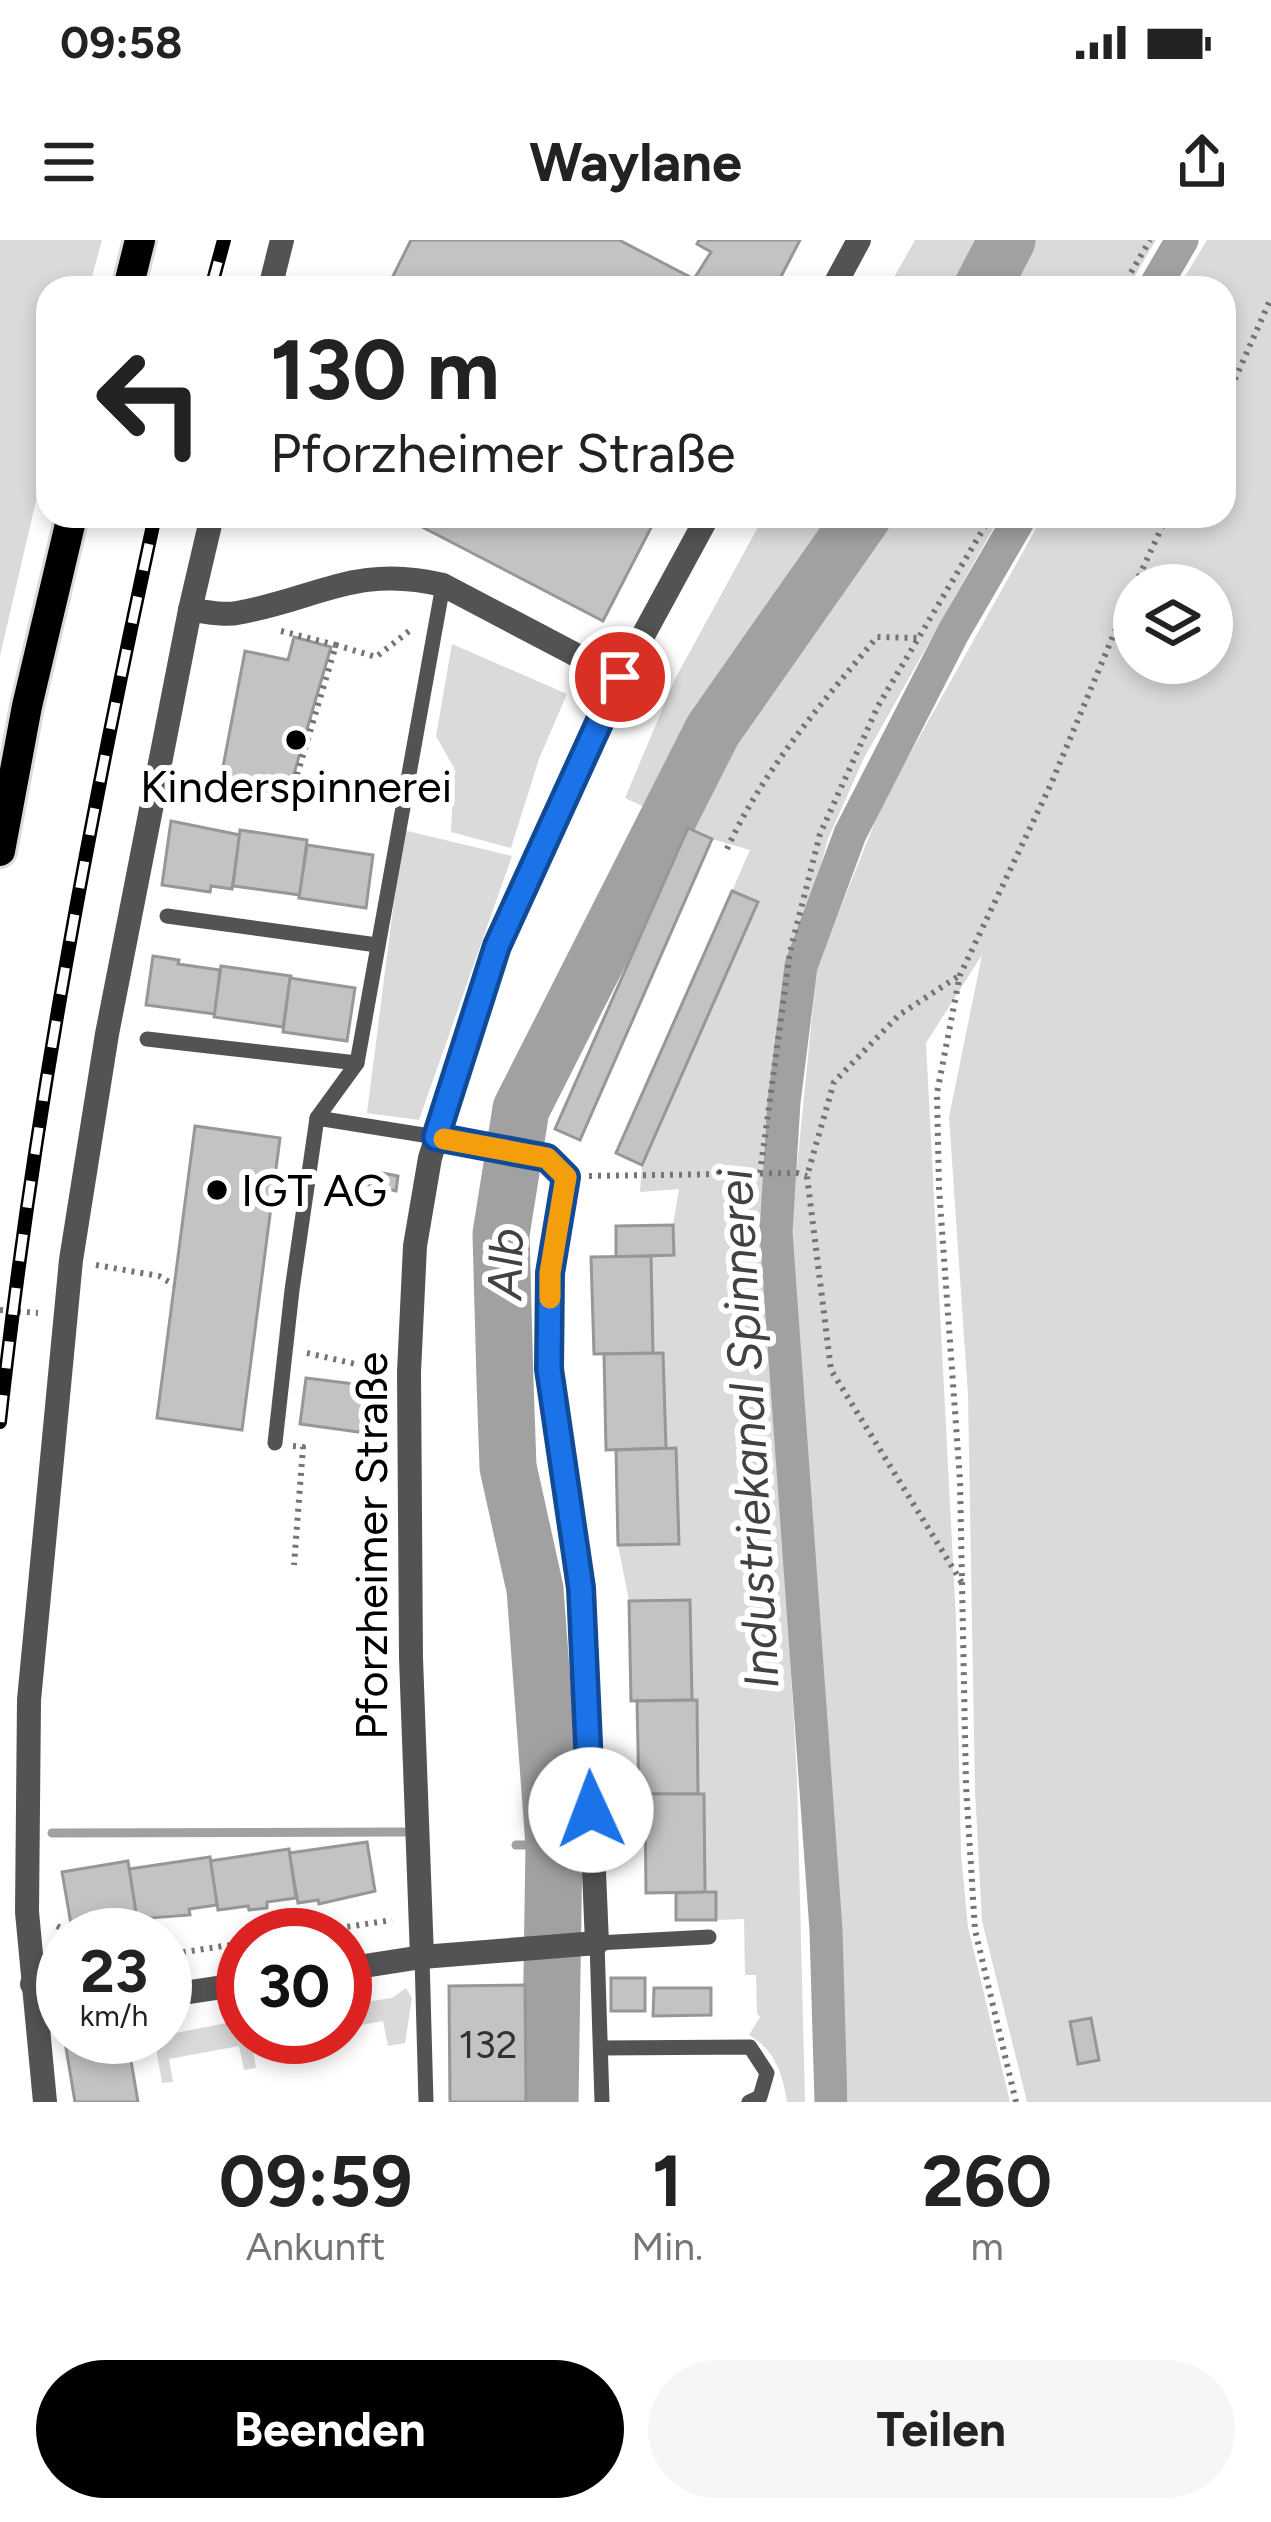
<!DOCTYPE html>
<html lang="de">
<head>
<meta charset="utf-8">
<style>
	:root { --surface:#fff; --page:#f6f6f6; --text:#222; --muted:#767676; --accent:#000 }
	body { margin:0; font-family:Figtree,sans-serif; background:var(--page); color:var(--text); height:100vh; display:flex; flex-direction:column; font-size:45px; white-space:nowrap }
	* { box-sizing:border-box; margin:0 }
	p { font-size:39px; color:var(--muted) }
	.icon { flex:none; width:66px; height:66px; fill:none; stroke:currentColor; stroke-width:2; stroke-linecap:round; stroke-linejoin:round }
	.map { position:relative; height:1862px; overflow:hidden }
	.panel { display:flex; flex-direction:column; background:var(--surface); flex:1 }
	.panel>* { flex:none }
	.top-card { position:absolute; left:36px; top:36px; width:1200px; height:252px; border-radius:36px; box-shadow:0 6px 18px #0003; background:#fff; color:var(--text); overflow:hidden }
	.buttons { position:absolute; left:1113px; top:324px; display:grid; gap:24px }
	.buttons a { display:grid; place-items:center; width:120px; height:120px; border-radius:50%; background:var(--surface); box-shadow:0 6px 18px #0003; font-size:60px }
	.speed { position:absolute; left:36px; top:1668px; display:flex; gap:24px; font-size:60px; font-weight:700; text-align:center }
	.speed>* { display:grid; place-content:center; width:156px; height:156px; border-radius:50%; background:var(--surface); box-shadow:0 6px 18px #0003; line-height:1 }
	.speed small { font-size:30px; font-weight:400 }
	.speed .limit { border:18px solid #d22; background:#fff; color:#111 }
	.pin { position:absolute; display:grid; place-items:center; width:102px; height:102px; color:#fff; margin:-51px; border:6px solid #fff; border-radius:50%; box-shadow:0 3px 12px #0007 }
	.me { position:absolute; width:132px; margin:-66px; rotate:358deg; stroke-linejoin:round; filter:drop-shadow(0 0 9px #0008) }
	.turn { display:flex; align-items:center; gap:42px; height:252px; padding:0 36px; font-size:54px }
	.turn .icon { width:156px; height:156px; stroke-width:2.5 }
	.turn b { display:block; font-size:84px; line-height:102px }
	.eta { display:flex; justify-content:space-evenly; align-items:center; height:204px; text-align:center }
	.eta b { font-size:72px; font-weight:700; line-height:84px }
	.button { display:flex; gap:24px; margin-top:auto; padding:24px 36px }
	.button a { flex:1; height:138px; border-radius:72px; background:var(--accent); color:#fff; font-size:48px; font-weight:700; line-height:138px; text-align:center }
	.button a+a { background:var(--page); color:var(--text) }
	.status { display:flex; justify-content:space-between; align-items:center; height:84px; padding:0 60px; background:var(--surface); direction:ltr }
	.status svg { height:33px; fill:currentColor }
	header { display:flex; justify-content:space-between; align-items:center; height:156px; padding:0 36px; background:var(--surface); font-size:54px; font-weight:700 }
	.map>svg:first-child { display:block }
	.green { fill:#dadada; fill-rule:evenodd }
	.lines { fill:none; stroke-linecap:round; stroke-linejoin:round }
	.stream { stroke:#a1a1a1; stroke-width:9 }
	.canal { stroke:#a1a1a1; stroke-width:33 }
	.river { stroke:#a1a1a1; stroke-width:57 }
	.building { fill:#c3c3c3; stroke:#979797; stroke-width:3 }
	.primary-casing { stroke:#dbdbdb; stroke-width:36 }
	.path { stroke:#757575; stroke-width:6; stroke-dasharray:3 6; stroke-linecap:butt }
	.lane { stroke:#535353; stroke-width:15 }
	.street { stroke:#535353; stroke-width:24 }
	.primary { stroke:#000; stroke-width:30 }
	.rail-casing { stroke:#000; stroke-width:14 }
	.rail { stroke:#fff; stroke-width:9; stroke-dasharray:27; stroke-linecap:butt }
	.route-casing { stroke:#114b97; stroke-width:30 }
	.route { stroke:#1a73e8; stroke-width:21 }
	.slow { stroke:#f59e0b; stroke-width:21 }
	.poi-dot { fill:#000; stroke:#fff; stroke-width:4.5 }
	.labels { text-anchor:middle; stroke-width:12; stroke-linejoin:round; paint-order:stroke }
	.number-label { font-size:39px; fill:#313131 }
	.poi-label { font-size:45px; fill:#000; stroke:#fff }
	.street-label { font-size:45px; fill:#000; stroke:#fff }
	.water-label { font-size:48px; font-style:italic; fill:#424242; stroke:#fff }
</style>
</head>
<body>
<div class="status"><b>09:58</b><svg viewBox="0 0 49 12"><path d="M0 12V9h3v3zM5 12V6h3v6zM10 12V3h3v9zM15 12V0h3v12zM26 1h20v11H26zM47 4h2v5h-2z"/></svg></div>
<header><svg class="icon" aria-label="menu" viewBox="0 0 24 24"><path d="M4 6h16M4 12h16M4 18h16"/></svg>Waylane<svg class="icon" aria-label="share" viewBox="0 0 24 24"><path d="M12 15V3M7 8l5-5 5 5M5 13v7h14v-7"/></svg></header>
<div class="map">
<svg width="1271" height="1862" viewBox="0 0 1271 1862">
	<rect width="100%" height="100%" fill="#fff"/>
	<g class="green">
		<polygon points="0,0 102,0 89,48 48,48 48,209 0,416"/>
		<polygon points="915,0 1156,0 1128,48 888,48"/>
		<path d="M 1207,0 L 1271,0 L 1271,1862 L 1027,1862 L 982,1681 L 975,1551 L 968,1155 L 949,877 L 982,715 L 926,803 L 956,1379 L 961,1614 L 968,1687 L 1010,1862 L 848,1862 L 821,1405 L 791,987 L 817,726 L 883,562 L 1043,276 L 1224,276 L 1224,48 L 1178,48 ZM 1134,345 L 1212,345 L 1212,423 L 1134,423 Z"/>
		<path d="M 764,276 L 1000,276 L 863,520 L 828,599 L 800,700 L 779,808 L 764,961 L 797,1538 L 805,1862 L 787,1862 C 783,1834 775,1810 749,1795 L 760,1777 L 757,1774 L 756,1735 L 745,1735 L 744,1679 L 716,1680 L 716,1652 L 705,1652 L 704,1555 L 698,1554 L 697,1461 L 692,1460 L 690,1361 L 629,1361 L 618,1305 L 679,1303 L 676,1209 L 666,1208 L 663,1113 L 653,1113 L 651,1016 L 674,1015 L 673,985 L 679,949 L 640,952 L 642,925 L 758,663 L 732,651 L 750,610 L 712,599 L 625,558 L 675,439 Z"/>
		<polygon points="452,404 567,454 539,519 511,608 451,592 454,528 436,496"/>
		<polygon points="403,590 512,616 419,880 367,873"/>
		<polygon points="406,1748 412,1758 405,1803 388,1806 383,1781 345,1788 345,1765 392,1758"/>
		<polygon points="243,1780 243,1797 251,1797 256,1828 244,1830 239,1806 169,1819 173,1842 162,1843 154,1797"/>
	</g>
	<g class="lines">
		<g class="stream">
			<polyline points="52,1593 408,1592"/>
			<polyline points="516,1605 554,1605"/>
		</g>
		<g class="canal">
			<polyline points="1154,48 1182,0"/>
			<polyline points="831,1862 826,1690 776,992 784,862 801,726 850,594 953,393 1021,276"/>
		</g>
		<g class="river">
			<polyline points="982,48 1007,0"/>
			<polyline points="550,1862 554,1605 535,1349 508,1227 505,1141 501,994 521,869 713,490 863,276"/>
		</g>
	</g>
	<g class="building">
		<polygon points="411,0 619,0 694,39 711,12 697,4 699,0 800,0 775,48 387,48"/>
		<polygon points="401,276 657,276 603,381"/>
		<polygon points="294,397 331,407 286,561 244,546 241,554 219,548 245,411 288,420"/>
		<polygon points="171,581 240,595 232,649 211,646 210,652 162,645"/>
		<polygon points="688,588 712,599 580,900 555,889"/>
		<polygon points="240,590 307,600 300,655 233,646"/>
		<polygon points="307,605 373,615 366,668 299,658"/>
		<polygon points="732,651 758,662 642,925 616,913"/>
		<polygon points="153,716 179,720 178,724 220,730 215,774 146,765"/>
		<polygon points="221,726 291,736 283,787 214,777"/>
		<polygon points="290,738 355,748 347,801 283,792"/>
		<polygon points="195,886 280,898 242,1190 157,1178"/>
		<polygon points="372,931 398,936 396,951 369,945"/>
		<polygon points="673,985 674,1015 616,1017 616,986"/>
		<polygon points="651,1016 653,1113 594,1114 591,1017"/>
		<polygon points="663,1113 666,1208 606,1210 604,1114"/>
		<polygon points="306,1138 379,1147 373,1194 300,1184"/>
		<polygon points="676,1208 679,1304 618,1305 616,1210"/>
		<polygon points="690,1360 692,1460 631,1461 629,1361"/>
		<polygon points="697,1460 698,1554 639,1554 637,1461"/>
		<polygon points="645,1554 704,1554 705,1652 646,1653"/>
		<polygon points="367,1602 375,1651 319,1664 318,1660 298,1663 289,1613"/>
		<polygon points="289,1609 296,1658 267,1662 267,1668 249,1670 248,1666 218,1670 210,1621"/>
		<polygon points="210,1617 217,1665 189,1669 190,1675 137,1679 129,1629"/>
		<polygon points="128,1621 136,1673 114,1677 115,1682 100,1684 99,1680 71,1684 62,1632"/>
		<polygon points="705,1652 716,1652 716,1680 676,1680 676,1653"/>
		<rect x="611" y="1738" width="34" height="33"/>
		<polygon points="525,1745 526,1862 450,1862 449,1746"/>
		<polygon points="654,1748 711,1748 711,1775 653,1776"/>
		<polygon points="1091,1778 1099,1820 1078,1824 1070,1782"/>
		<polygon points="93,1797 127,1797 138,1862 75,1862 65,1802"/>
	</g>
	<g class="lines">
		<defs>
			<g id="primary">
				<polyline points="128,48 140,0"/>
				<polyline points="0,611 27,466 72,276"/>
			</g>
		</defs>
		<use href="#primary" class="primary-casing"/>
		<g class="path">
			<polyline points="1122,48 1150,0"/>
			<polyline points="1224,164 1271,58"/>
			<polyline points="1135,345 1167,276"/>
			<polyline points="281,391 336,405"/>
			<polyline points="292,552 336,405 376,417 413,388"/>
			<path d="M 727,609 C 763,530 821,464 877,397 L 919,398"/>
			<polyline points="957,737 899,775 834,842 807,936 831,1130 962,1343"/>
			<polyline points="760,933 790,712 820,594 878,466 991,276"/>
			<polyline points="589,936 797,933 807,936"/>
			<polyline points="96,1025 159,1036 174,1045"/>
			<polyline points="0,1070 38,1073"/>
			<polyline points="307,1113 382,1130"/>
			<polyline points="293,1206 303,1207 294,1325"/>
			<polyline points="376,1238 379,1169"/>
			<polyline points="365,1332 382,1321"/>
			<polyline points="57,1686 73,1695"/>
			<polyline points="294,1695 392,1680"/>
			<polyline points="165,1715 243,1703"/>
			<polyline points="1016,1862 975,1690 966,1546 960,1241 939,948 937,853 960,735 1051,544 1134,346"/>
		</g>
		<g class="lane">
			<polyline points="167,676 377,705"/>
			<polyline points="147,799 357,823"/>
			<polyline points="436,897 317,878 357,823 443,345"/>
			<polyline points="275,1203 292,1050 317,878"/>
			<polyline points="422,1717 426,1862"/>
			<polyline points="268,1797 268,1800"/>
			<polyline points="601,1808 750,1807 767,1833 760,1857 749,1862"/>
			<polyline points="602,1862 597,1703 709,1697"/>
		</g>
		<g class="street">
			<polyline points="270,48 282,0"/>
			<polyline points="833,48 859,0"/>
			<path d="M 190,370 C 205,371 223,376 237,373 C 317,359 356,324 443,345 L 620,438"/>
			<polyline points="422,1717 411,1418 409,1132 415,1006 430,918 497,706 620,438 708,276"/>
			<polyline points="345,1729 422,1717 597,1703 582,1348 549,1129 550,1033 566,936 547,918 436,897"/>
			<polyline points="32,1744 63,1746"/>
			<polyline points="165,1752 183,1753 243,1744"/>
			<polyline points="45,1862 27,1672 29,1460 71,1020 107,794 190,370 212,276"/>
		</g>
		<use href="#primary" class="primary"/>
		<defs>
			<g id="rail">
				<polyline points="211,48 224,0"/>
				<path d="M 0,1182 C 33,877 90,576 155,276"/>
			</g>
		</defs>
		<use href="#rail" class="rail-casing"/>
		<use href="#rail" class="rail"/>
	</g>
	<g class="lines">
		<defs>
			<polyline id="route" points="591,1570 581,1348 549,1129 550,1033 566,937 547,918 436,897 497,706 620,437"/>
		</defs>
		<use href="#route" class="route-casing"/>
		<use href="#route" class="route"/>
		<polyline class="slow" points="444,899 547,918 566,937 550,1033 550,1058"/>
	</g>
	<g class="poi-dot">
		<circle cx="296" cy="500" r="12"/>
		<circle cx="217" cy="950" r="12"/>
	</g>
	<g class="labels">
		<g class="number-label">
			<text x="488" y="1818">132</text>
		</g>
		<g class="poi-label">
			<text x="296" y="562">Kinderspinnerei</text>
			<text x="241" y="966" text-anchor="start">IGT AG</text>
		</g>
		<g class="street-label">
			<text transform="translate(371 1306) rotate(-90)" y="16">Pforzheimer Straße</text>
		</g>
		<g class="water-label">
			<text transform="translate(505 1024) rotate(-89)" y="17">Alb</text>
			<text transform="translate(748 1189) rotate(-93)" y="17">Industriekanal Spinnerei</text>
		</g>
	</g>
</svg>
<div class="buttons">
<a><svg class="icon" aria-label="layers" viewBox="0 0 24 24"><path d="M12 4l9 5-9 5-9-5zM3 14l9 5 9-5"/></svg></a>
</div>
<div class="speed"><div>23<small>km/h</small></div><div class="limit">30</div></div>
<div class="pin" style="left:620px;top:437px;background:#d93025"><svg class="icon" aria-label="arrive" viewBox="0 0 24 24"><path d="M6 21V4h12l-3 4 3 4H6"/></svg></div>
<svg class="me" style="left:591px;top:1570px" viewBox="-20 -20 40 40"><circle r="19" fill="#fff"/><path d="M0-13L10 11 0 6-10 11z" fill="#1a73e8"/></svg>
<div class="top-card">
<div class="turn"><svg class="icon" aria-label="left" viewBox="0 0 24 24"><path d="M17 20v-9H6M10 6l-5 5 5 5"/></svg><div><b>130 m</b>Pforzheimer Straße</div></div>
</div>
</div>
<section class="panel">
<div class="eta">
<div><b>09:59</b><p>Ankunft</p></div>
<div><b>1</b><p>Min.</p></div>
<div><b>260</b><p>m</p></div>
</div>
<div class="button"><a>Beenden</a><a>Teilen</a></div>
</section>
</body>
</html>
